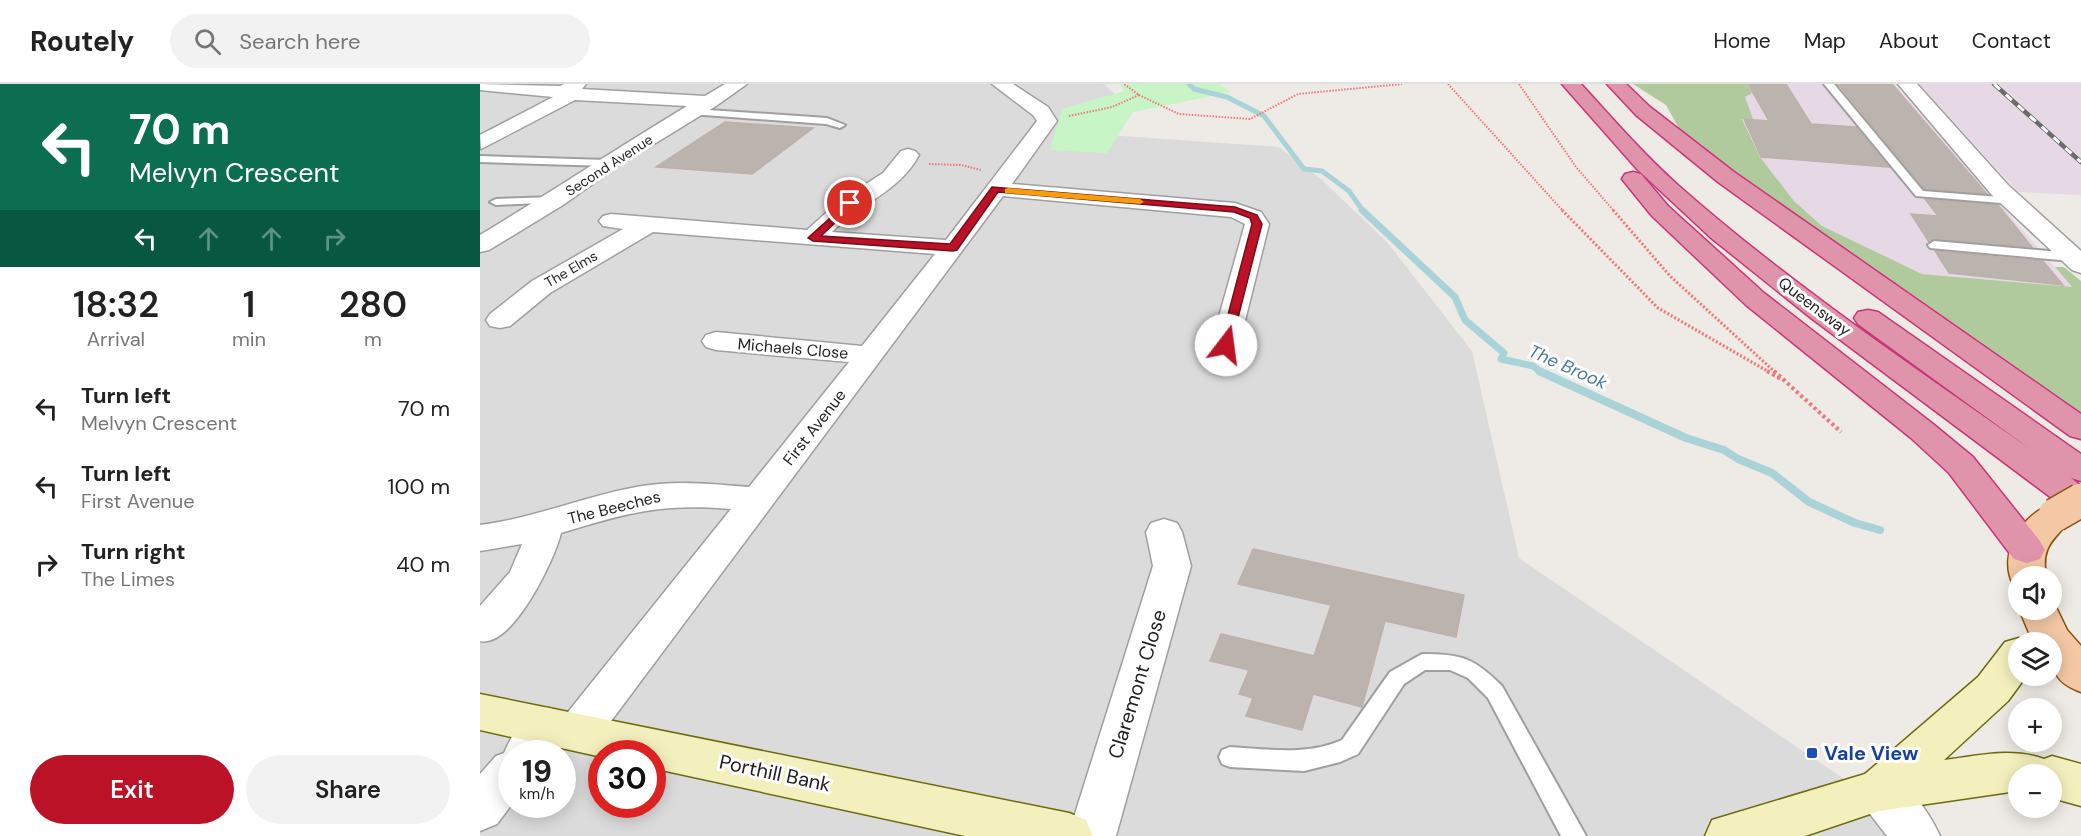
<!DOCTYPE html>
<html lang="en">
<head>
<meta charset="utf-8">
<style>
	:root { --surface:#fff; --page:#f2f2f2; --text:#222; --muted:#767676; --line:#e0e0e0; --accent:#bb1227 }
	body { margin:0; font-family:"DM Sans",sans-serif; background:var(--page); color:var(--text); height:100vh; display:flex; flex-direction:column; font-size:22px; white-space:nowrap }
	* { box-sizing:border-box; margin:0 }
	p { font-size:20px; color:var(--muted) }
	.icon { flex:none; width:33px; height:33px; fill:none; stroke:currentColor; stroke-width:2; stroke-linecap:round; stroke-linejoin:round }
	.map { position:relative; flex:1; overflow:hidden }
	.side { display:flex; flex-direction:column; background:var(--surface); width:480px }
	.side>* { flex:none }
	.guide { background:#0b6e4f; color:#fff; overflow:hidden }
	.tools { position:absolute; left:1528px; top:482px; display:grid; gap:12px }
	.tools a { display:grid; place-items:center; width:54px; height:54px; border-radius:50%; background:var(--surface); box-shadow:0 3px 15px #0003; font-size:30px }
	.speed { position:absolute; left:18px; top:656px; display:flex; gap:12px; font-size:30px; font-weight:700; text-align:center }
	.speed>* { display:grid; place-content:center; width:78px; height:78px; border-radius:50%; background:var(--surface); box-shadow:0 3px 15px #0003; line-height:1 }
	.speed small { font-size:15px; font-weight:400 }
	.speed .limit { border:9px solid #d22; background:#fff; color:#111 }
	.pin { position:absolute; display:grid; place-items:center; width:51px; height:51px; color:#fff; margin:-26px; border:3px solid #fff; border-radius:50%; box-shadow:0 2px 6px #0007 }
	.me { position:absolute; width:66px; margin:-33px; rotate:15deg; stroke-linejoin:round; filter:drop-shadow(0 0 4px #0008) }
	.turn { display:flex; align-items:center; gap:21px; height:126px; padding:0 30px; font-size:27px }
	.turn .icon { width:78px; height:78px; stroke-width:2.5 }
	.turn b { display:block; font-size:42px; line-height:51px }
	.lanes { display:flex; align-items:center; height:57px; padding:0 30px; background:#0003; justify-content:center; gap:30px; direction:ltr }
	.lanes .off { opacity:.35 }
	.eta { display:flex; justify-content:space-evenly; align-items:center; height:102px; text-align:center }
	.eta b { font-size:36px; font-weight:600; line-height:42px }
	.cta { display:flex; gap:12px; margin-top:auto; padding:12px 30px }
	.cta a { flex:1; height:69px; border-radius:36px; background:var(--accent); color:#fff; font-size:24px; font-weight:600; line-height:69px; text-align:center }
	.cta a+a { background:var(--page); color:var(--text) }
	ul { padding:0; list-style:none }
	li { display:flex; align-items:center; gap:18px; height:78px; padding:0 30px }
	li div { flex:1 }
	li b { display:block; font-size:22px }
	li em { font-style:normal }
	header { display:flex; align-items:center; gap:36px; box-sizing:border-box; height:84px; padding:0 30px; background:var(--surface); border-bottom:2px solid var(--line) }
	header strong { font-size:28px }
	nav { display:flex; gap:33px; margin-inline-start:auto; font-size:21px }
	.search { width:420px; height:54px; background:var(--page); display:flex; align-items:center; gap:15px; box-sizing:border-box; padding:0 21px; border-radius:33px; color:var(--muted); font-size:22px }
	main { display:flex; flex:1; min-height:0 }
	.map>svg:first-child { display:block }
	.residential { fill:#dcdbdb; fill-rule:evenodd }
	.industrial { fill:#e7d8e6 }
	.forest { fill:#b0ca9e }
	.park { fill:#c8f5c6 }
	.lines { fill:none; stroke-linecap:round; stroke-linejoin:round }
	.stream-far2 { stroke:#a9d3d8; stroke-width:5 }
	.stream-far1 { stroke:#a9d3d8; stroke-width:7 }
	.stream { stroke:#a9d3d8; stroke-width:8 }
	.building { fill:#bbb3ae; stroke:#bfb0a9; stroke-width:1.5 }
	.lane-casing { stroke:#9f9f9f; stroke-width:4 }
	.street-casing { stroke:#9f9f9f; stroke-width:3 }
	.secondary-casing { stroke:#6c6b0e; stroke-width:3 }
	.primary-casing { stroke:#8b520d; stroke-width:3 }
	.highway-casing { stroke:#cb347a; stroke-width:3 }
	.path-far2 { stroke:#ed777a; stroke-width:2; stroke-dasharray:1.5 1.5; stroke-linecap:butt }
	.path-far1 { stroke:#ed777a; stroke-width:3; stroke-dasharray:2 2; stroke-linecap:butt }
	.path { stroke:#ed777a; stroke-width:4; stroke-dasharray:3 3; stroke-linecap:butt }
	.lane { fill:#fff; fill-rule:evenodd }
	.street { fill:#fff; fill-rule:evenodd }
	.secondary { fill:#f4f0be; fill-rule:evenodd }
	.primary { fill:#f4c8a5; fill-rule:evenodd }
	.highway { fill:#df94ab; fill-rule:evenodd }
	.rail-casing { stroke:#6c6c6c; stroke-width:4.5 }
	.rail { stroke:#fff; stroke-width:3; stroke-dasharray:8; stroke-linecap:butt }
	.primary-bridge-casing { stroke:#8b520d; stroke-width:36; stroke-linecap:butt }
	.primary-bridge { stroke:#f4c8a5; stroke-width:33 }
	.route { fill:#bb1227; stroke:#7a0c19; stroke-width:1.5 }
	.slow { fill:#f59e0b }
	.transit-dot { fill:#1a4fb4; stroke:#fff; stroke-width:2 }
	.labels { text-anchor:middle; stroke-width:6; stroke-linejoin:round; paint-order:stroke }
	.far-street-label { font-size:14px; fill:#1e1e1e; stroke:#fff }
	.street-label { font-size:16px; fill:#1e1e1e; stroke:#fff }
	.water-label { font-size:18px; font-style:italic; fill:#4c7b97; stroke:#fff }
	.near-street-label { font-size:20px; fill:#1e1e1e; stroke:#fff }
	.near-transit-label { font-size:20px; font-weight:bold; fill:#164399; stroke:#fff; text-anchor:start }
</style>
</head>
<body>
<header>
<strong>Routely</strong>
<div class="search"><svg class="icon" aria-label="search" viewBox="0 0 24 24"><circle cx="10" cy="10" r="6"/><path d="M15 15l6 6"/></svg>Search here</div>
<nav><a>Home</a><a>Map</a><a>About</a><a>Contact</a></nav>
</header>
<main>
<section class="side">
<div class="guide">
<div class="turn"><svg class="icon" aria-label="left" viewBox="0 0 24 24"><path d="M17 20v-9H6M10 6l-5 5 5 5"/></svg><div><b>70 m</b>Melvyn Crescent</div></div>
<div class="lanes"><svg class="icon" aria-label="left" viewBox="0 0 24 24"><path d="M17 20v-9H6M10 6l-5 5 5 5"/></svg><svg class="icon off" aria-label="ahead" viewBox="0 0 24 24"><path d="M12 20V5M6 11l6-6 6 6"/></svg><svg class="icon off" aria-label="ahead" viewBox="0 0 24 24"><path d="M12 20V5M6 11l6-6 6 6"/></svg><svg class="icon off" aria-label="right" viewBox="0 0 24 24"><path d="M7 20v-9h11M14 6l5 5-5 5"/></svg></div>
</div>
<div class="eta">
<div><b>18:32</b><p>Arrival</p></div>
<div><b>1</b><p>min</p></div>
<div><b>280</b><p>m</p></div>
</div>
<ul>
<li><svg class="icon" aria-label="left" viewBox="0 0 24 24"><path d="M17 20v-9H6M10 6l-5 5 5 5"/></svg><div><b>Turn left</b><p>Melvyn Crescent</p></div><em>70 m</em></li>
<li><svg class="icon" aria-label="left" viewBox="0 0 24 24"><path d="M17 20v-9H6M10 6l-5 5 5 5"/></svg><div><b>Turn left</b><p>First Avenue</p></div><em>100 m</em></li>
<li><svg class="icon" aria-label="right" viewBox="0 0 24 24"><path d="M7 20v-9h11M14 6l5 5-5 5"/></svg><div><b>Turn right</b><p>The Limes</p></div><em>40 m</em></li>
</ul>
<div class="cta"><a>Exit</a><a>Share</a></div>
</section>
<div class="map">
<svg width="1601" height="752" viewBox="0 0 1601 752">
	<rect width="100%" height="100%" fill="#eeeae5"/>
	<path class="residential" d="M 0,0 L 624,0 L 653,27 L 584,48 L 799,63 L 841,95 L 907,158 L 992,267 L 1039,474 L 1448,752 L 0,752 ZM 32,669 L 82,669 L 82,720 L 32,720 ZM 122,669 L 172,669 L 172,720 L 122,720 Z"/>
	<g class="industrial">
		<polygon points="1246,0 1415,0 1593,204 1442,190 1342,142 1314,117 1280,73"/>
		<polygon points="1439,0 1601,0 1601,111 1538,108"/>
	</g>
	<polygon class="forest" points="1153,0 1267,0 1272,9 1265,13 1273,35 1262,35 1280,73 1314,117 1342,142 1442,190 1592,203 1575,183 1584,183 1601,197 1601,332 1317,134 1200,46 1186,21"/>
	<polygon class="park" points="640,0 739,0 751,8 653,28 627,69 570,66 582,25 644,7"/>
	<g class="lines">
		<polyline class="stream-far2" points="709,0 714,5 747,13 784,32 824,85 842,87 869,107 883,127"/>
		<polyline class="stream-far1" points="882,126 975,213 985,236 1024,269 1021,275 1053,282 1061,288"/>
		<polyline class="stream" points="1059,287 1206,354 1244,366 1258,375 1292,389 1329,418 1375,439 1400,446"/>
	</g>
	<g class="building">
		<polygon points="1268,0 1306,0 1331,40 1376,43 1409,83 1281,73 1264,35 1289,37"/>
		<polygon points="1358,0 1412,0 1507,110 1444,105"/>
		<polygon points="245,38 333,44 272,90 176,83"/>
		<polygon points="1445,115 1518,121 1552,163 1454,155 1449,158 1431,130 1458,132"/>
		<polygon points="1455,167 1563,177 1583,201 1469,189"/>
		<polygon points="773,465 984,511 976,553 905,537 882,623 833,610 822,646 766,632 773,614 759,610 769,586 730,577 741,550 834,572 851,521 758,500"/>
	</g>
	<g class="lines">
		<defs>
			<g id="lane">
				<polygon points="1344,0 1354,0 1443,107 1533,114 1539,117 1533,120 1436,112"/>
				<polygon points="214,25 347,34 365,41 360,44 346,40 211,30 211,26"/>
				<polygon points="0,72 127,76 132,79 127,82 0,78"/>
				<polygon points="75,113 79,114 79,118 16,121 10,118 16,115"/>
				<polygon points="1454,157 1591,169 1597,173 1591,177 1450,164 1448,161"/>
				<path d="M 942,570 C 982,570 994,574 1022,602 L 1106,752 L 1081,752 L 1008,614 L 988,594 L 970,586 L 945,586 L 924,600 L 878,670 L 860,678 L 824,687 L 750,683 L 742,680 L 739,673 L 742,666 L 750,663 C 788,665 826,672 862,656 L 910,588 Z"/>
			</g>
			<g id="street">
				<path d="M 0,0 L 80,2 L 84,0 L 106,0 L 102,5 L 225,12 L 245,0 L 267,0 L 236,22 L 135,84 L 83,121 L 9,166 L 0,168 L 0,151 C 70,109 137,64 207,22 L 95,16 L 1,65 L 0,51 L 73,13 L 0,6 Z"/>
				<path d="M 512,0 L 533,0 L 568,23 L 577,37 L 532,100 L 755,119 L 781,128 L 789,140 L 759,261 L 755,267 L 745,270 L 735,267 L 731,261 L 765,140 L 751,133 L 523,112 L 114,660 L 99,666 L 84,660 L 82,656 L 72,669 L 32,669 L 32,720 L 17,740 L 0,747 L 0,690 L 16,672 L 24,669 C 31,653 48,621 69,624 C 73,625 78,627 82,629 L 84,633 L 251,425 C 182,419 146,429 81,449 C 75,475 32,565 0,557 L 0,522 L 30,488 L 42,460 L 0,467 L 0,441 C 56,434 107,411 162,402 C 198,396 233,400 269,403 L 369,278 L 236,266 L 226,263 L 222,257 L 226,251 L 236,248 L 382,262 L 455,170 L 173,148 L 70,209 L 30,242 L 20,244 L 10,242 L 6,236 L 10,230 L 52,197 L 143,145 L 123,142 L 119,137 L 123,132 L 131,130 L 327,146 L 358,118 L 403,89 L 421,67 L 428,65 L 435,67 L 439,71 C 420,107 381,119 352,148 L 466,156 L 557,37 L 553,31 Z"/>
				<polygon points="1418,0 1437,0 1528,101 1601,167 1601,189 1592,186 1512,111"/>
				<polygon points="684,435 697,439 702,448 711,482 636,752 588,752 673,482 666,448 671,439"/>
				<path d="M 1399,685 C 1426,695 1448,726 1460,752 L 1407,752 L 1383,721 L 1376,706 L 1383,691 Z"/>
			</g>
			<g id="secondary">
				<path d="M 1539,554 L 1552,558 L 1539,558 L 1539,591 L 1547,591 L 1528,617 L 1464,676 C 1498,672 1531,663 1564,675 L 1572,672 L 1601,680 L 1601,722 L 1572,714 L 1572,690 L 1539,690 L 1539,709 L 1530,708 L 1399,727 L 1325,752 L 1225,752 L 1232,736 L 1385,690 L 1498,593 L 1525,558 Z"/>
				<polygon points="0,610 589,729 606,736 613,752 485,752 172,684 172,669 122,669 122,673 0,646"/>
			</g>
			<g id="primary">
				<path d="M 1575,419 L 1587,422 L 1593,431 C 1578,455 1560,458 1566,492 L 1539,492 L 1539,504 L 1534,502 C 1516,470 1543,428 1575,419 Z"/>
				<path d="M 1572,515 L 1587,546 L 1601,562 L 1601,608 C 1573,598 1572,585 1572,558 L 1553,558 L 1539,525 L 1572,525 Z"/>
			</g>
			<g id="highway">
				<path d="M 1082,0 L 1101,0 C 1133,35 1164,71 1199,102 C 1309,199 1431,281 1550,365 L 1378,240 L 1374,234 L 1378,228 L 1388,226 L 1398,228 L 1601,370 L 1601,397 L 1591,394 L 1601,402 L 1601,431 L 1589,427 L 1331,234 L 1230,153 L 1157,85 Z"/>
				<polygon points="1127,0 1146,0 1170,23 1254,88 1601,330 1601,355 1590,352 1238,98 1156,31"/>
				<polygon points="1153,88 1161,90 1188,122 1284,209 1453,340 1493,373 1560,457 1565,466 1560,475 1547,479 1534,475 1469,389 1431,354 1266,221 1172,132 1142,95 1145,90"/>
			</g>
		</defs>
		<use href="#lane" class="lane-casing"/>
		<use href="#street" class="street-casing"/>
		<use href="#secondary" class="secondary-casing"/>
		<use href="#primary" class="primary-casing"/>
		<use href="#highway" class="highway-casing"/>
		<g class="path-far2">
			<polyline points="968,0 1083,127"/>
			<polyline points="1039,0 1096,83 1134,127"/>
			<polyline points="659,11 699,30 770,35 818,10 922,0"/>
			<polyline points="589,32 632,23 659,11 644,0"/>
			<polyline points="449,80 481,81 501,86"/>
		</g>
		<g class="path-far1">
			<polyline points="1082,126 1178,224 1289,288"/>
			<polyline points="1133,126 1190,192 1295,288"/>
		</g>
		<g class="path">
			<polyline points="1287,287 1301,295"/>
			<polyline points="1294,287 1361,348"/>
		</g>
		<use href="#lane" class="lane"/>
		<use href="#street" class="street"/>
		<use href="#secondary" class="secondary"/>
		<use href="#primary" class="primary"/>
		<use href="#highway" class="highway"/>
		<defs>
			<polyline id="rail" points="1514,0 1601,78"/>
		</defs>
		<use href="#rail" class="rail-casing"/>
		<use href="#rail" class="rail"/>
		<defs>
			<polyline id="primary-bridge" points="1575,431 1601,416"/>
		</defs>
		<use href="#primary-bridge" class="primary-bridge-casing"/>
		<use href="#primary-bridge" class="primary-bridge"/>
	</g>
	<polygon class="route" points="512,103 755,123 777,131 782,140 751,261 746,265 740,261 772,140 770,134 754,128 518,108 477,166 473,167 333,157 328,154 370,116 374,117 374,121 341,152 470,160"/>
	<polygon class="slow" points="528,104 660,115 664,118 660,120 525,109 525,105"/>
	<rect class="transit-dot" x="1326" y="663" width="12" height="12" rx="3"/>
	<g class="labels">
		<g class="far-street-label">
			<text transform="translate(129 81) rotate(-33)" y="5">Second Avenue</text>
			<text transform="translate(91 185) rotate(-30)" y="5">The Elms</text>
		</g>
		<g class="street-label">
			<text transform="translate(1335 222) rotate(37)" y="6">Queensway</text>
			<text transform="translate(313 264) rotate(5)" y="6">Michaels Close</text>
			<text transform="translate(334 343) rotate(-52)" y="6">First Avenue</text>
			<text transform="translate(134 423) rotate(-14)" y="6">The Beeches</text>
		</g>
		<g class="water-label">
			<text transform="translate(1088 283) rotate(24)" y="6">The Brook</text>
		</g>
		<g class="near-street-label">
			<text transform="translate(657 600) rotate(-73)" y="7">Claremont Close</text>
			<text transform="translate(295 689) rotate(12)" y="7">Porthill Bank</text>
		</g>
		<g class="near-transit-label">
			<text x="1344" y="676">Vale View</text>
		</g>
	</g>
</svg>
<div class="tools">
<a><svg class="icon" aria-label="sound" viewBox="0 0 24 24"><path d="M4 9h4l5-4v14l-5-4H4zM17 9q2 3 0 6"/></svg></a>
<a><svg class="icon" aria-label="layers" viewBox="0 0 24 24"><path d="M12 4l9 5-9 5-9-5zM3 14l9 5 9-5"/></svg></a>
<a>+</a>
<a>−</a>
</div>
<div class="speed"><div>19<small>km/h</small></div><div class="limit">30</div></div>
<div class="pin" style="left:370px;top:119px;background:#d93025"><svg class="icon" aria-label="arrive" viewBox="0 0 24 24"><path d="M6 21V4h12l-3 4 3 4H6"/></svg></div>
<svg class="me" style="left:746px;top:261px" viewBox="-20 -20 40 40"><circle r="19" fill="#fff"/><path d="M0-13L10 11 0 6-10 11z" fill="#bb1227"/></svg>
</div>
</main>
</body>
</html>
